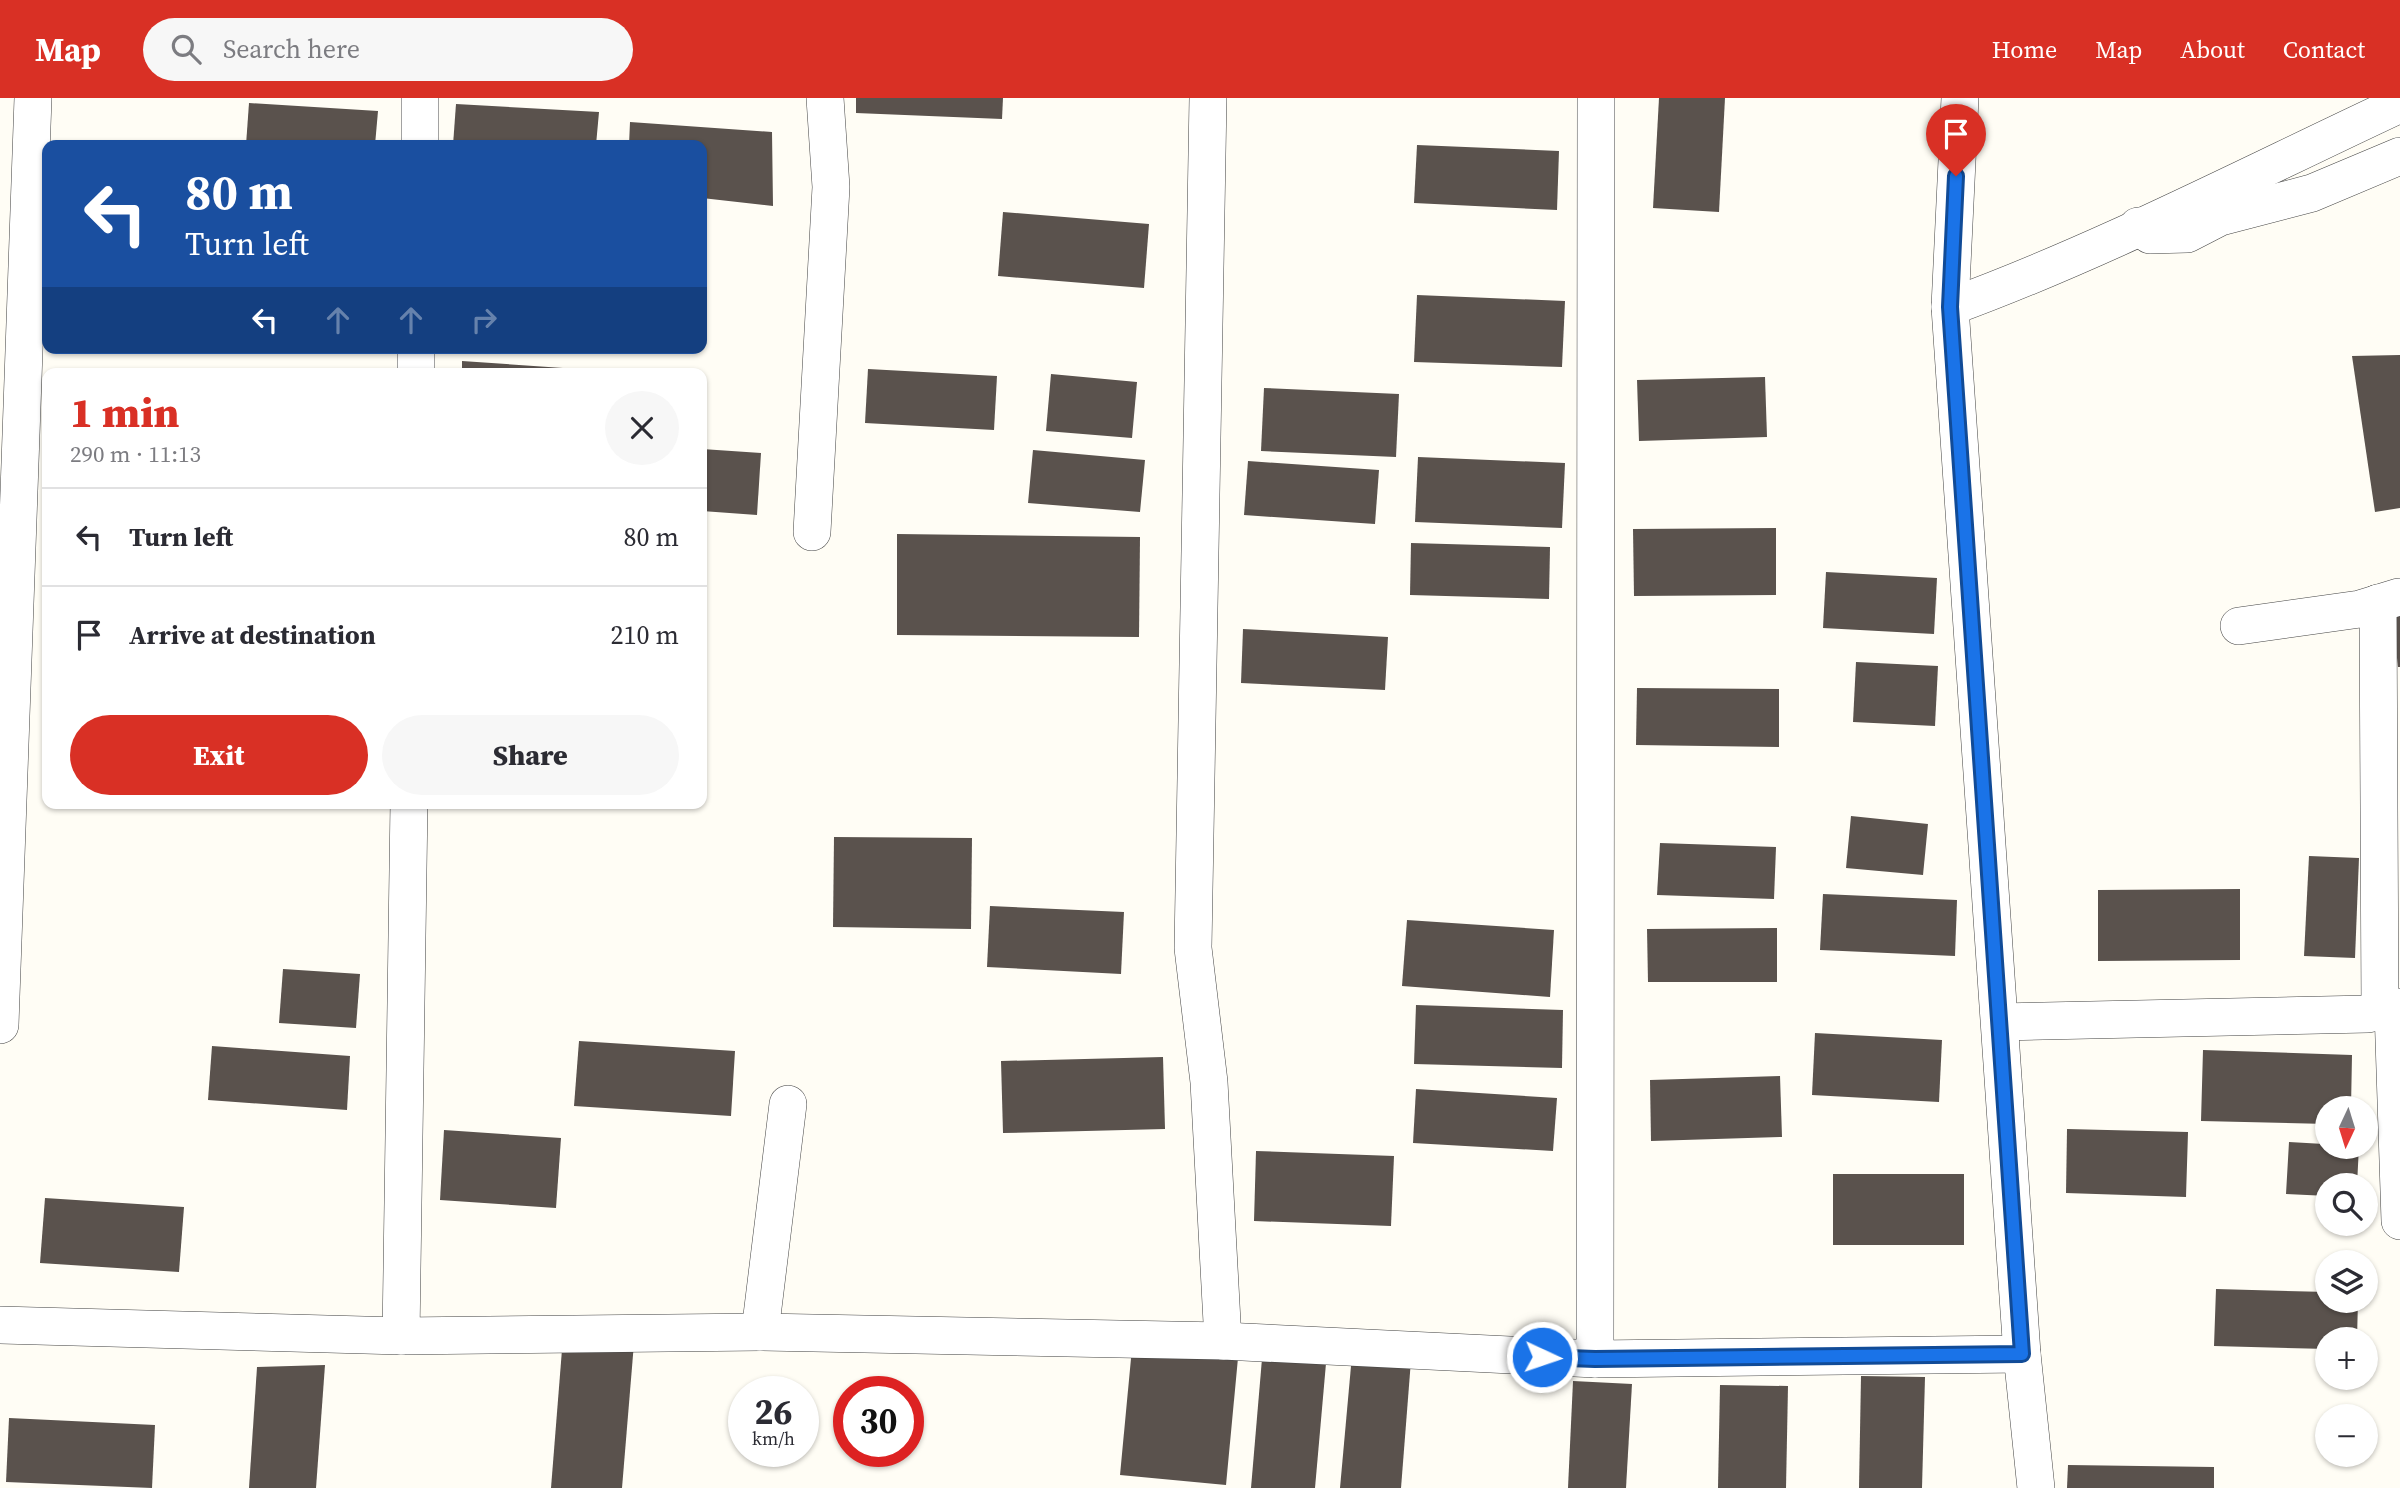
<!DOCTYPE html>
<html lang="en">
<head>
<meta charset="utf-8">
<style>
	:root { --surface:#fff; --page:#f7f7f7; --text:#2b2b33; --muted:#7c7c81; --line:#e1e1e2; --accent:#d93025 }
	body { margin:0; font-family:"Source Serif 4",serif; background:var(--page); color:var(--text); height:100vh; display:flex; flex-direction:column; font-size:26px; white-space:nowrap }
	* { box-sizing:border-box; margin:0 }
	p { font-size:23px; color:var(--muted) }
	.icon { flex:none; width:38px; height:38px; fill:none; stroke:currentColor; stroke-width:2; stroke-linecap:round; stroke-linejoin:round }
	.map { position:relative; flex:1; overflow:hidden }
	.panel { position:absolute; left:42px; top:270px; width:665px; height:441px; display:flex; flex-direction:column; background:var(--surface); border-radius:14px; box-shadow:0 2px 5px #0004 }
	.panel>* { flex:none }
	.top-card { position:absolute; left:42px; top:42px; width:665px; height:214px; border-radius:14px; box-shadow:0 2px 5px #0004; background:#1a4fa0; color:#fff; overflow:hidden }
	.needle { width:46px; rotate:184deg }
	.fabs { position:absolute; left:2315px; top:998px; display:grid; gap:14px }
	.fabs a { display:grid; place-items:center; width:63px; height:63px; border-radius:50%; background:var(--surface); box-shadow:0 2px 5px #0004; font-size:35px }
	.speed { position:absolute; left:728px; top:1278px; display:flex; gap:14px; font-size:35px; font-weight:700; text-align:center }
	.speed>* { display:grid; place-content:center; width:91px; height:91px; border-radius:50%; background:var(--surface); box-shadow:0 2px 5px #0004; line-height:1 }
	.speed small { font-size:18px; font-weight:400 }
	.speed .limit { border:10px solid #d22; background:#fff; color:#111 }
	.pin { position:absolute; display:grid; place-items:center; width:60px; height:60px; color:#fff; margin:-72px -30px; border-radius:50% 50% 50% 0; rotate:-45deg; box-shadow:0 0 7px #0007 }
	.pin .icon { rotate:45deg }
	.me { position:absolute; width:77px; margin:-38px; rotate:93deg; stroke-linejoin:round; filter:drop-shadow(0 0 5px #0008) }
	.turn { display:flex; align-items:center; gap:24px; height:147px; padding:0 28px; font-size:32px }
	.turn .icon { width:91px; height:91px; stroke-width:2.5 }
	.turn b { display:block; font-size:49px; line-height:60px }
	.lanes { display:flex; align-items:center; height:66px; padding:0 28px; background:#0003; justify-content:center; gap:35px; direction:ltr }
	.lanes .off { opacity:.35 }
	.round { display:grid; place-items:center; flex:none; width:74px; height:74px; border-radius:37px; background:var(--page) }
	.summary { display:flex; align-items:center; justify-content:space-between; height:119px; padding:0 28px }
	h1 { font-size:42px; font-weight:800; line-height:52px; color:var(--accent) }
	.button { display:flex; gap:14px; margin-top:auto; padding:14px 28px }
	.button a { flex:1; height:80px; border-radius:42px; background:var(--accent); color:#fff; font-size:28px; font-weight:800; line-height:80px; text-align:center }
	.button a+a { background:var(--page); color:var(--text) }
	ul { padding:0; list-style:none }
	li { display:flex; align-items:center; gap:21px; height:98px; padding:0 28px; border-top:2px solid var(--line) }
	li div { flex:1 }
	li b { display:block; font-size:26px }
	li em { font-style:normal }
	header { display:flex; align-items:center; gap:42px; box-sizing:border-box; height:98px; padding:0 35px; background:var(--accent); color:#fff }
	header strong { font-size:33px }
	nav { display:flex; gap:38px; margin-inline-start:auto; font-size:24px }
	.search { width:490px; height:63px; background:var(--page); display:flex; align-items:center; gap:18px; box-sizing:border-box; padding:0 24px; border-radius:38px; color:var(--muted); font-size:26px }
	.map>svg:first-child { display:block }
	.building { fill:#5a524d }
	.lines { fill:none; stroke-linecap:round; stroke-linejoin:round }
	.minor-casing { stroke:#444; stroke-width:38 }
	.minor { stroke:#fff; stroke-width:37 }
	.route-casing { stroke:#114b97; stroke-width:18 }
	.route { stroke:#1a73e8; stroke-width:12 }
</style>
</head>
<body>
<header>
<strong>Map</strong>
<div class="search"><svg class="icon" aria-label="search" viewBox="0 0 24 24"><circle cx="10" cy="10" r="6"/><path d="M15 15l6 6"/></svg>Search here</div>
<nav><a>Home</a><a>Map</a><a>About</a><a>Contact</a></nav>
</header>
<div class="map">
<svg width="2400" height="1390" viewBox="0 0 2400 1390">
	<rect width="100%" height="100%" fill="#fffdf5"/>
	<g class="building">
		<polygon points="856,0 1003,0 1002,21 856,15"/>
		<polygon points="1659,0 1725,0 1719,114 1653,110"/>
		<polygon points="249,5 378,13 375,47 246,47"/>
		<polygon points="456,6 599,14 596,47 453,47"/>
		<polygon points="630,24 772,34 773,108 702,100 702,47 629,47"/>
		<polygon points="1417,47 1559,53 1557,112 1414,105"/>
		<polygon points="1003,114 1149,126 1144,190 998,178"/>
		<polygon points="1417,197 1565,203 1562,269 1414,264"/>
		<polygon points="2400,257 2400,410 2375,414 2352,258"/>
		<polygon points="462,263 592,272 592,275 462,275"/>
		<polygon points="868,271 997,278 994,332 865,325"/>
		<polygon points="1051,276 1137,284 1132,340 1046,333"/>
		<polygon points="1765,279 1767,339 1639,343 1637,282"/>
		<polygon points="1264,290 1399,296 1396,359 1261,353"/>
		<polygon points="702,351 761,355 757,417 702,413"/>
		<polygon points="1033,352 1145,362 1140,414 1028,405"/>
		<polygon points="1418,359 1565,365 1562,430 1415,424"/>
		<polygon points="1248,363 1379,372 1375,426 1244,417"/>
		<polygon points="1776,430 1776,497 1634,498 1633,431"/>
		<polygon points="897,436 1140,439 1139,539 897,537"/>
		<polygon points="1411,445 1550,449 1549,501 1410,497"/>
		<polygon points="1826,474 1937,480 1934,536 1823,530"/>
		<polygon points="2400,505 2400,569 2398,569 2391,506"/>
		<polygon points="1243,531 1388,539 1385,592 1241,585"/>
		<polygon points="1856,564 1938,568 1935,628 1853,624"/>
		<polygon points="1637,590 1779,591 1779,649 1636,647"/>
		<polygon points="1851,718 1928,726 1923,777 1846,770"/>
		<polygon points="834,739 972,740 971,831 833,829"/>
		<polygon points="1660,745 1776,749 1774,801 1657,797"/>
		<polygon points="2309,758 2359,760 2355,860 2304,858"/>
		<polygon points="2240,791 2240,862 2098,863 2098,792"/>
		<polygon points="1823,796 1957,802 1955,858 1820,852"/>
		<polygon points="990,808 1124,814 1121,876 987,869"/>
		<polygon points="1407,822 1554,832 1550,899 1402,888"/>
		<polygon points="1777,830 1777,884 1648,884 1647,831"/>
		<polygon points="283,871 360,876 356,930 279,925"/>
		<polygon points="1416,907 1563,912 1562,970 1414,966"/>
		<polygon points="1815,935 1942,942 1939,1004 1812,997"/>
		<polygon points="579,943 735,953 731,1018 574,1008"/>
		<polygon points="212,948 350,958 347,1012 208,1002"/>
		<polygon points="2203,952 2352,957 2351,1010 2328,1010 2328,1026 2201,1023"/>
		<polygon points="1163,959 1165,1031 1003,1035 1001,963"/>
		<polygon points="1780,978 1782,1039 1651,1043 1650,982"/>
		<polygon points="1416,991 1557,1000 1553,1053 1413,1045"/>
		<polygon points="2067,1031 2188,1034 2186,1099 2066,1095"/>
		<polygon points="444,1032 561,1040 556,1110 440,1102"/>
		<polygon points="2289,1044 2359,1048 2357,1087 2328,1087 2328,1098 2286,1096"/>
		<polygon points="1256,1053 1394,1058 1391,1128 1254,1123"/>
		<rect x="1833" y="1076" width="131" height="71"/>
		<polygon points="45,1100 184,1109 179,1174 40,1165"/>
		<polygon points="2216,1191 2328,1194 2328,1202 2358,1202 2357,1241 2328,1241 2328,1251 2214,1248"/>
		<polygon points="563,1239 634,1245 622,1390 551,1390"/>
		<polygon points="1263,1249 1327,1254 1315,1390 1251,1390"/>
		<polygon points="1132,1250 1238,1260 1226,1387 1120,1377"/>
		<polygon points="1352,1257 1411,1262 1401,1390 1340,1390"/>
		<polygon points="325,1267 316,1390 249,1390 257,1269"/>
		<polygon points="1861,1278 1925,1279 1922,1390 1859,1390"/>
		<polygon points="1573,1283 1632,1286 1626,1390 1568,1390"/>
		<polygon points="1720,1287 1788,1288 1786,1390 1718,1390"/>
		<polygon points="9,1320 155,1327 152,1390 6,1384"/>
		<polygon points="2068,1367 2214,1369 2214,1390 2067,1390"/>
	</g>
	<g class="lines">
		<defs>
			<g id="minor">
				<polyline points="1208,0 1193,850 1209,984 1223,1243"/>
				<polyline points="1960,0 1950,209 2022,1256 2036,1390"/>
				<polyline points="420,47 420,0"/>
				<polyline points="2138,128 2150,137 2187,136 2220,119 2312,95 2400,58"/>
				<path d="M 1950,209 C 2103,153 2252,75 2400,6"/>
				<polyline points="416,275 416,250"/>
				<polyline points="812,434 831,89 825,0"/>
				<polyline points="2378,505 2380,913"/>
				<polyline points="2239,528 2360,511 2399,499"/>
				<polyline points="2393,911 2400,1123"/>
				<polyline points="2000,924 2368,916 2400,909"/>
				<polyline points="0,927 33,0"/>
				<polyline points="0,1227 401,1238 760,1234 1223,1243 1595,1261 2022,1256"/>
				<polyline points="760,1234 788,1006"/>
				<polyline points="401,1238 409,705"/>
				<polyline points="1595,1261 1596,0"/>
			</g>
		</defs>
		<use href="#minor" class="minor-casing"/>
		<use href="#minor" class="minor"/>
	</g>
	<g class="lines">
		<defs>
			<polyline id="route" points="1542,1259 1595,1261 2022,1256 1950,209 1956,78"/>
		</defs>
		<use href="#route" class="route-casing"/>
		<use href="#route" class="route"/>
	</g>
</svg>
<div class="fabs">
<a><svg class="needle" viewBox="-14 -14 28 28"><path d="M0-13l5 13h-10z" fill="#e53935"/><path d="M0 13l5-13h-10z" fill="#7c7c81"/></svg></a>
<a><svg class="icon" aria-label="search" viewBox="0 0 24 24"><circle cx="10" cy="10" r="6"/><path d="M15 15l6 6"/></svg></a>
<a><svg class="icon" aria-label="layers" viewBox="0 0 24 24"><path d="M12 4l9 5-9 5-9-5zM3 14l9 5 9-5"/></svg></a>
<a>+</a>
<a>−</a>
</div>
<div class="speed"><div>26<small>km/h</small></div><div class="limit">30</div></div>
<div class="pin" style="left:1956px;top:78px;background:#d93025"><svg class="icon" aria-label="arrive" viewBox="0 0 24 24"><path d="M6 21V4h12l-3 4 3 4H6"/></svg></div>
<svg class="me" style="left:1542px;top:1259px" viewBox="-20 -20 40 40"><circle r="17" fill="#1a73e8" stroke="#fff" stroke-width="3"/><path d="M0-11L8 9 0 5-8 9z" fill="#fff"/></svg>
<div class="top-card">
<div class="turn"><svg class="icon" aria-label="left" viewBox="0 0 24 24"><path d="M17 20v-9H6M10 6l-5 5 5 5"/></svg><div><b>80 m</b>Turn left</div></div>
<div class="lanes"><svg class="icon" aria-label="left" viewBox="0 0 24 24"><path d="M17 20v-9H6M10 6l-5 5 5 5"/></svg><svg class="icon off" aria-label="ahead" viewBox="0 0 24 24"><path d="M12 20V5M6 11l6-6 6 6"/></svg><svg class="icon off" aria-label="ahead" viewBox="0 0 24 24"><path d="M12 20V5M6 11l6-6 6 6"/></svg><svg class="icon off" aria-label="right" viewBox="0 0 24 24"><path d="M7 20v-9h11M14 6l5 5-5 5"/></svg></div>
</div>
<section class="panel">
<div class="summary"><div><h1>1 min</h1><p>290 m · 11:13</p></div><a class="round"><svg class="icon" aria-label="close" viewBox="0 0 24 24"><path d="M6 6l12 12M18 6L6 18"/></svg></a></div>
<ul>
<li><svg class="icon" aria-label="left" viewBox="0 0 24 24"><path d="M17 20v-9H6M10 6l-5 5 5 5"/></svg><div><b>Turn left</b></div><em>80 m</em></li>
<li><svg class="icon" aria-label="arrive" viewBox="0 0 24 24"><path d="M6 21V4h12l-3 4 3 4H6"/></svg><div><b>Arrive at destination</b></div><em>210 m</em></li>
</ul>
<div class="button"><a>Exit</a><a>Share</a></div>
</section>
</div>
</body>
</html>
